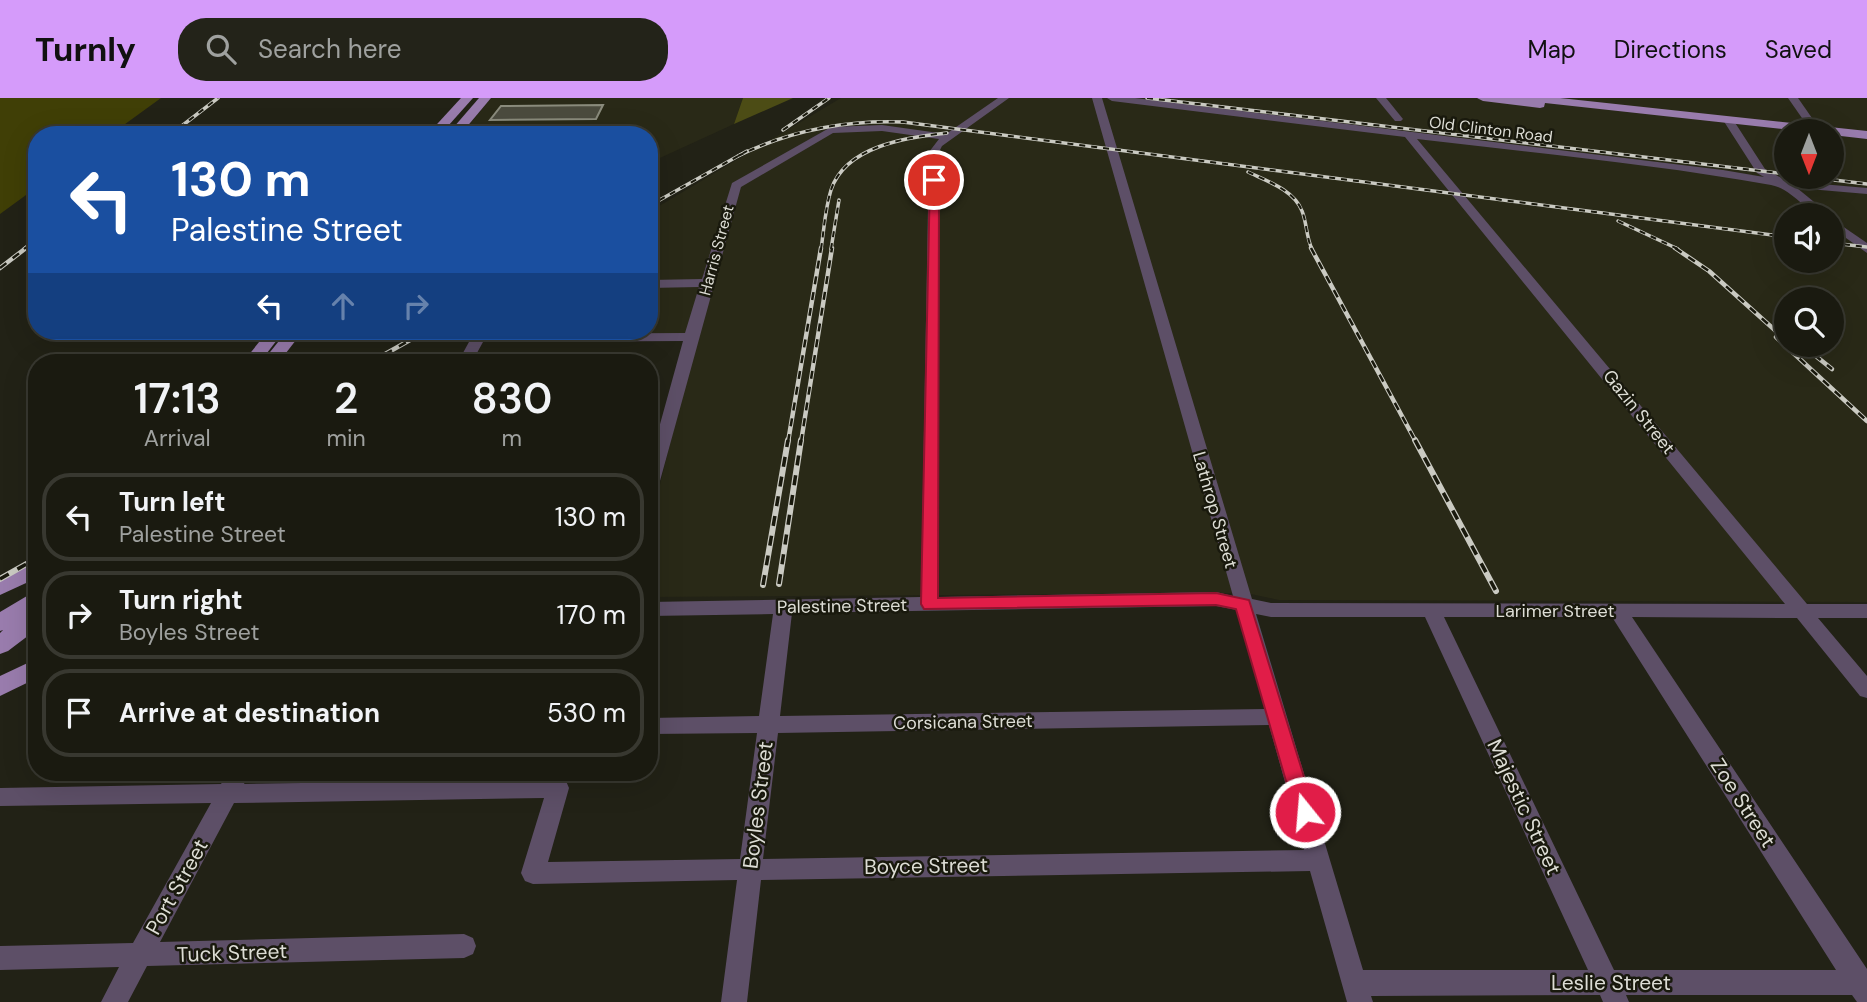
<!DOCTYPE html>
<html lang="en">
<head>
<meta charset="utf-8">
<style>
	:root { --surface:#1a1a10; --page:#232319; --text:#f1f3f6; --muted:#9fa19f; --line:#383830; --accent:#d59bfa }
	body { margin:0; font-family:"DM Sans",sans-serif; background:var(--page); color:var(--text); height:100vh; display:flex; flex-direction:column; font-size:26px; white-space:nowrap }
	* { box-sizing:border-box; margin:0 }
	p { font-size:23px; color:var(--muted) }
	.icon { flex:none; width:38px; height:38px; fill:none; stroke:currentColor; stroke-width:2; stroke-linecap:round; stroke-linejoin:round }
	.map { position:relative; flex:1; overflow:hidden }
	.sheet { position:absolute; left:28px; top:256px; width:630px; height:427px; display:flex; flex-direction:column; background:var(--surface); border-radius:28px; box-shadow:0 7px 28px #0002,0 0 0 2px var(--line) }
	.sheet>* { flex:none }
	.hud { position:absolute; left:28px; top:28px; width:630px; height:214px; border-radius:28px; box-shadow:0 7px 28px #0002,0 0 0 2px var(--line); background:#1a4fa0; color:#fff; overflow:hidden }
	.needle { width:46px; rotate:180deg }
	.buttons { position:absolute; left:1774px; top:21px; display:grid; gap:14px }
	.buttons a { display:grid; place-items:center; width:70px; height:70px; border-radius:50%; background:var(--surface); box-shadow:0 7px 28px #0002,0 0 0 2px var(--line); font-size:35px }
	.pin { position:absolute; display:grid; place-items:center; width:60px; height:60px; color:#fff; margin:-30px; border:4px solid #fff; border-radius:50%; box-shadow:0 2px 7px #0007 }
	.me { position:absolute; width:77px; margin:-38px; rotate:343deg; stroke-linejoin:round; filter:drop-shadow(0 0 5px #0008) }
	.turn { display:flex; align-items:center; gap:24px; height:147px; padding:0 28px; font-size:32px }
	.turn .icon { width:91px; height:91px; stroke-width:2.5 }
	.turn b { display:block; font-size:49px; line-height:60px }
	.lanes { display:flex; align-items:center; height:66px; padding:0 28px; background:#0003; justify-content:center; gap:35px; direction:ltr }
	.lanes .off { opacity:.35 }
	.eta { display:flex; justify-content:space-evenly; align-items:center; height:119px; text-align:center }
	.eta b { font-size:42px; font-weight:600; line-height:49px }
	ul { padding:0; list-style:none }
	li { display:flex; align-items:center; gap:21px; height:88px; margin:0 14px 10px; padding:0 14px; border:4px solid var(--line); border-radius:28px }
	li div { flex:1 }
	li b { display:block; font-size:26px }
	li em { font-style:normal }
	header { display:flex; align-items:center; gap:42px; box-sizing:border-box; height:98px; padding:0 35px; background:var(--accent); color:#111 }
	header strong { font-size:33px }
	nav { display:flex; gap:38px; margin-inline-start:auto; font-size:24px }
	.search { width:490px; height:63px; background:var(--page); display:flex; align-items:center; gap:18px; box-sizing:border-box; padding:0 24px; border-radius:28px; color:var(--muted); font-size:26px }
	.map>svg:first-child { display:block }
	.built { fill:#292917; fill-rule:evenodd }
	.green { fill:#403f06 }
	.forest { fill:#4c4c15 }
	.building { fill:#4b4b3e; stroke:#8a8b7c; stroke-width:2 }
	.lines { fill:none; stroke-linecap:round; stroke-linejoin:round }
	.minor { fill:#5d4f67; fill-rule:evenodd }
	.major { fill:#997cad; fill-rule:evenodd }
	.rail-far2-casing { stroke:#cacac2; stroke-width:3.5 }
	.rail-far1-casing { stroke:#cacac2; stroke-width:4.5 }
	.rail-casing { stroke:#cacac2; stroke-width:6 }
	.rail-far2 { stroke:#19190d; stroke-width:2; stroke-dasharray:6; stroke-linecap:butt }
	.rail-far1 { stroke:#19190d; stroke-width:2.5; stroke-dasharray:8; stroke-linecap:butt }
	.rail { stroke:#19190d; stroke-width:3.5; stroke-dasharray:10; stroke-linecap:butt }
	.route { fill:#e11d48; stroke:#92132f; stroke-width:2 }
	.labels { text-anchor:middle; stroke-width:5; stroke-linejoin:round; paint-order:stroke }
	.far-street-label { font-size:16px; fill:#ddddd5; stroke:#19190d }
	.street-label { font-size:18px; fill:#ddddd5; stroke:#19190d }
	.near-street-label { font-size:21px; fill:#ddddd5; stroke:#19190d }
</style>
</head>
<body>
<header>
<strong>Turnly</strong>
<div class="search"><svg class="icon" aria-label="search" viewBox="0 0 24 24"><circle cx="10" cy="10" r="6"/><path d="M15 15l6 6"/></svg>Search here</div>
<nav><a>Map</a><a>Directions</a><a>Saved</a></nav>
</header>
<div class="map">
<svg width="1867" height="904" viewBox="0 0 1867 904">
	<rect width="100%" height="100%" fill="#222216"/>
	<g class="built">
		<polygon points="491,0 743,0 734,26 649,65 649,37 461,37"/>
		<path d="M 841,0 L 1867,0 L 1867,504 L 1279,502 L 1246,495 L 649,499 L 649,431 L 697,236 L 489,237 L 492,233 L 649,233 L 649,114 ZM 1787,33 L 1832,33 L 1832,79 L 1787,79 ZM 1787,117 L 1832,117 L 1832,163 L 1787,163 ZM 1787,201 L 1832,201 L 1832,247 L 1787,247 Z"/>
	</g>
	<polygon class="green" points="0,0 161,0 110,37 37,37 37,89 0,116"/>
	<polygon class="forest" points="743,0 793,0 734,26"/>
	<polygon class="building" points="603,7 596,21 490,22 501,8"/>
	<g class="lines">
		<g class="minor">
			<path d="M 998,0 L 1009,0 L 942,48 L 939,54 L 939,499 L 1216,494 L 1233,498 L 1092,0 L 1102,0 L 1252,501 L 1271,505 L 1785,506 L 1405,39 L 1112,3 L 1107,0 L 1135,0 L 1723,72 L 1764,79 L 1757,75 L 1723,22 L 1728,19 L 1732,20 L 1765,71 L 1787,83 L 1867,90 L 1867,96 L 1797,90 L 1830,117 C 1806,118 1794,91 1771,87 C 1654,66 1535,55 1417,41 L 1807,506 L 1867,506 L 1867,520 L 1818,520 L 1867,578 L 1867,600 L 1860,598 L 1797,520 L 1632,519 L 1867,871 L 1867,904 L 1857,904 L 1852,897 L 1626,897 L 1629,904 L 1603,904 L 1600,897 L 1371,898 L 1373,904 L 1347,904 L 1310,773 L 761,782 L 747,904 L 721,904 L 737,782 L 533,786 L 525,783 L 521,775 L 544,700 L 234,705 L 160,844 L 464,836 L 473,840 L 476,848 L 473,856 L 464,860 L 147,868 L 128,904 L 101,904 L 119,869 L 0,872 L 0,848 L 133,845 L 211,705 L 0,708 L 0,690 L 221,686 L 228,674 L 250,674 L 244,686 L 558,681 L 566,683 L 569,690 L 548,764 L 740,761 L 757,635 L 649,636 L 649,620 L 759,618 L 773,516 L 649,518 L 649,504 L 921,499 L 929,54 L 939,41 L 882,33 L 833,35 L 741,89 L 655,401 L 649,402 L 649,366 L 683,243 L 483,244 L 472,264 L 458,264 L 475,233 L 489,233 L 487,236 L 685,235 L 699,189 L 649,190 L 649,182 L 702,181 L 732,85 L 831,29 L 882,27 L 946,36 ZM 1216,508 L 1237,512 L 1265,611 L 780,618 L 792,515 ZM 1256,516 L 1271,519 L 1425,519 L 1588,872 L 1363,872 ZM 1444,519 L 1612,519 L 1836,872 L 1614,872 ZM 1269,627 L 1304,752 L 763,761 L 778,635 Z"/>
			<polygon points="1376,0 1386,0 1403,21 1401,23 1395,23"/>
			<polygon points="1788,0 1798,0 1821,33 1811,33"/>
			<polygon points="1832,121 1867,145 1867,155 1832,130"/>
		</g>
		<g class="major">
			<polygon points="461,0 473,0 440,37 427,37"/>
			<polygon points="479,0 491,0 460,37 447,37"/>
			<polygon points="1477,0 1560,0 1867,33 1867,41 1832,37 1832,33 1800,33 1545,5 1544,9 1540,10 1483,3"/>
			<polygon points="268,233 284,233 260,264 243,264"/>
			<polygon points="287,233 303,233 279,264 262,264"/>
			<polygon points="37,463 37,480 0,497 0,480"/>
			<polygon points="37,492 37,531 8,553 0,556 0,535 3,532 0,533 0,514"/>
			<polygon points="34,562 37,563 37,580 0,598 0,578"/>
		</g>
		<defs>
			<g id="rail-far2">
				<polyline points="1147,0 1787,76"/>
				<polyline points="783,32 829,0"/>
				<polyline points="170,37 218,0"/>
				<path d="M 738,58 C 791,32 844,22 903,24 L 1787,139"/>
				<path d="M 1248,74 C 1267,83 1294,92 1302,113 C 1307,125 1306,139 1312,151"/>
				<polyline points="1809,79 1867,86"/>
				<polyline points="649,108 747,53"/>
				<polyline points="1618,123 1678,151"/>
				<polyline points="1832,145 1867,149"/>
				<polyline points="24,151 37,141"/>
				<path d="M 821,151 C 824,132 825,111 831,92 C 845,48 908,39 947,35"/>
				<polyline points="831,151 839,102"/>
			</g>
			<g id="rail-far1">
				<polyline points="1311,150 1416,344"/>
				<polyline points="1675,150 1709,173 1787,243"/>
				<polyline points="0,170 26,150"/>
				<polyline points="1776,239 1867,323"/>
				<polyline points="1802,247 1832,271"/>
				<polyline points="371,264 426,233"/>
				<polyline points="788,344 821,150"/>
				<polyline points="801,344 832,150"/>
			</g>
			<g id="rail">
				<polyline points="1415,342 1496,493"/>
				<polyline points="0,481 37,460"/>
				<polyline points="779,486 801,342"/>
				<polyline points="763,487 788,342"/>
			</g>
		</defs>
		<use href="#rail-far2" class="rail-far2-casing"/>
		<use href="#rail-far1" class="rail-far1-casing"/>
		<use href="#rail" class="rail-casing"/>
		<use href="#rail-far2" class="rail-far2"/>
		<use href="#rail-far1" class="rail-far1"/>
		<use href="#rail" class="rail"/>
	</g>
	<polygon class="route" points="930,79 939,82 938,500 1216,495 1249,502 1315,714 1312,721 1305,723 1298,721 1295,714 1236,511 1216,507 924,511 921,506"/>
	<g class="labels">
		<g class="far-street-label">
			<text transform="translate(1491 31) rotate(7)" y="6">Old Clinton Road</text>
			<text transform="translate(716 152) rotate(-75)" y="6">Harris Street</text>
		</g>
		<g class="street-label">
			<text transform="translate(1639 314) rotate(51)" y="6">Gazin Street</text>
			<text transform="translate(1215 412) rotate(74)" y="6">Lathrop Street</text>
			<text transform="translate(842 508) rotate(-1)" y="6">Palestine Street</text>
			<text x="1555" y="519">Larimer Street</text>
			<text transform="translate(963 624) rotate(-1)" y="6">Corsicana Street</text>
		</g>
		<g class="near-street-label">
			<text transform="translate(1743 705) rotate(57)" y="7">Zoe Street</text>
			<text transform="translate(758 707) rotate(-83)" y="7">Boyles Street</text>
			<text transform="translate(1524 709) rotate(65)" y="7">Majestic Street</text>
			<text transform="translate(926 768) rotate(-1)" y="7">Boyce Street</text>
			<text transform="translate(177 789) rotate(-61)" y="7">Port Street</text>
			<text transform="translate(232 855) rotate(-2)" y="7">Tuck Street</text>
			<text x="1611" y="892">Leslie Street</text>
		</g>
	</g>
</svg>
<div class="buttons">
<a><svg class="needle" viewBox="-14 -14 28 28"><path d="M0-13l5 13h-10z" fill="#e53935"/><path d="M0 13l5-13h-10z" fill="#9fa19f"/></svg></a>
<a><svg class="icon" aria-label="sound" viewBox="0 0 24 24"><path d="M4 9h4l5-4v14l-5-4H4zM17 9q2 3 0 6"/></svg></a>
<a><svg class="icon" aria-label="search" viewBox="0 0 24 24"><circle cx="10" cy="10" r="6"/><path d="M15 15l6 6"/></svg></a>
</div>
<div class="pin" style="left:934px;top:82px;background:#d93025"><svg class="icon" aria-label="arrive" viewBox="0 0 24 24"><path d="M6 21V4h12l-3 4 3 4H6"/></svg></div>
<svg class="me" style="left:1305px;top:714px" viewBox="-20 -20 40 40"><circle r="17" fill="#e11d48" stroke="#fff" stroke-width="3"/><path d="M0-11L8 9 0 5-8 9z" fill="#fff"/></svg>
<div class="hud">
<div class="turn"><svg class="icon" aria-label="left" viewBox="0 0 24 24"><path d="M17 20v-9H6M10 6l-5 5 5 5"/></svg><div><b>130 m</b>Palestine Street</div></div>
<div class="lanes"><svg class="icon" aria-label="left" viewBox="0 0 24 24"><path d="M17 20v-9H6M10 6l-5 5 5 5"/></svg><svg class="icon off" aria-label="ahead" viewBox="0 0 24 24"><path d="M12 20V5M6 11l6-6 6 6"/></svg><svg class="icon off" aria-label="right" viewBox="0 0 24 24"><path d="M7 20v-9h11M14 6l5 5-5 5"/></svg></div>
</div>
<section class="sheet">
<div class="eta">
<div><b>17:13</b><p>Arrival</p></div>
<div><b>2</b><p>min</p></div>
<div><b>830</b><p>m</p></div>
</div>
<ul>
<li><svg class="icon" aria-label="left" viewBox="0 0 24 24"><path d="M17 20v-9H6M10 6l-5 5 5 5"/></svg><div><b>Turn left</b><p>Palestine Street</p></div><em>130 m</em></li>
<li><svg class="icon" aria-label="right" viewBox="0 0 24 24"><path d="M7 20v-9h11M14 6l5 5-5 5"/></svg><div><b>Turn right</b><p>Boyles Street</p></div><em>170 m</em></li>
<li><svg class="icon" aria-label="arrive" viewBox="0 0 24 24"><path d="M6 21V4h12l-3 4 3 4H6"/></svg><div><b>Arrive at destination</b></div><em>530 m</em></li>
</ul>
</section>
</div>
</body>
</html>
